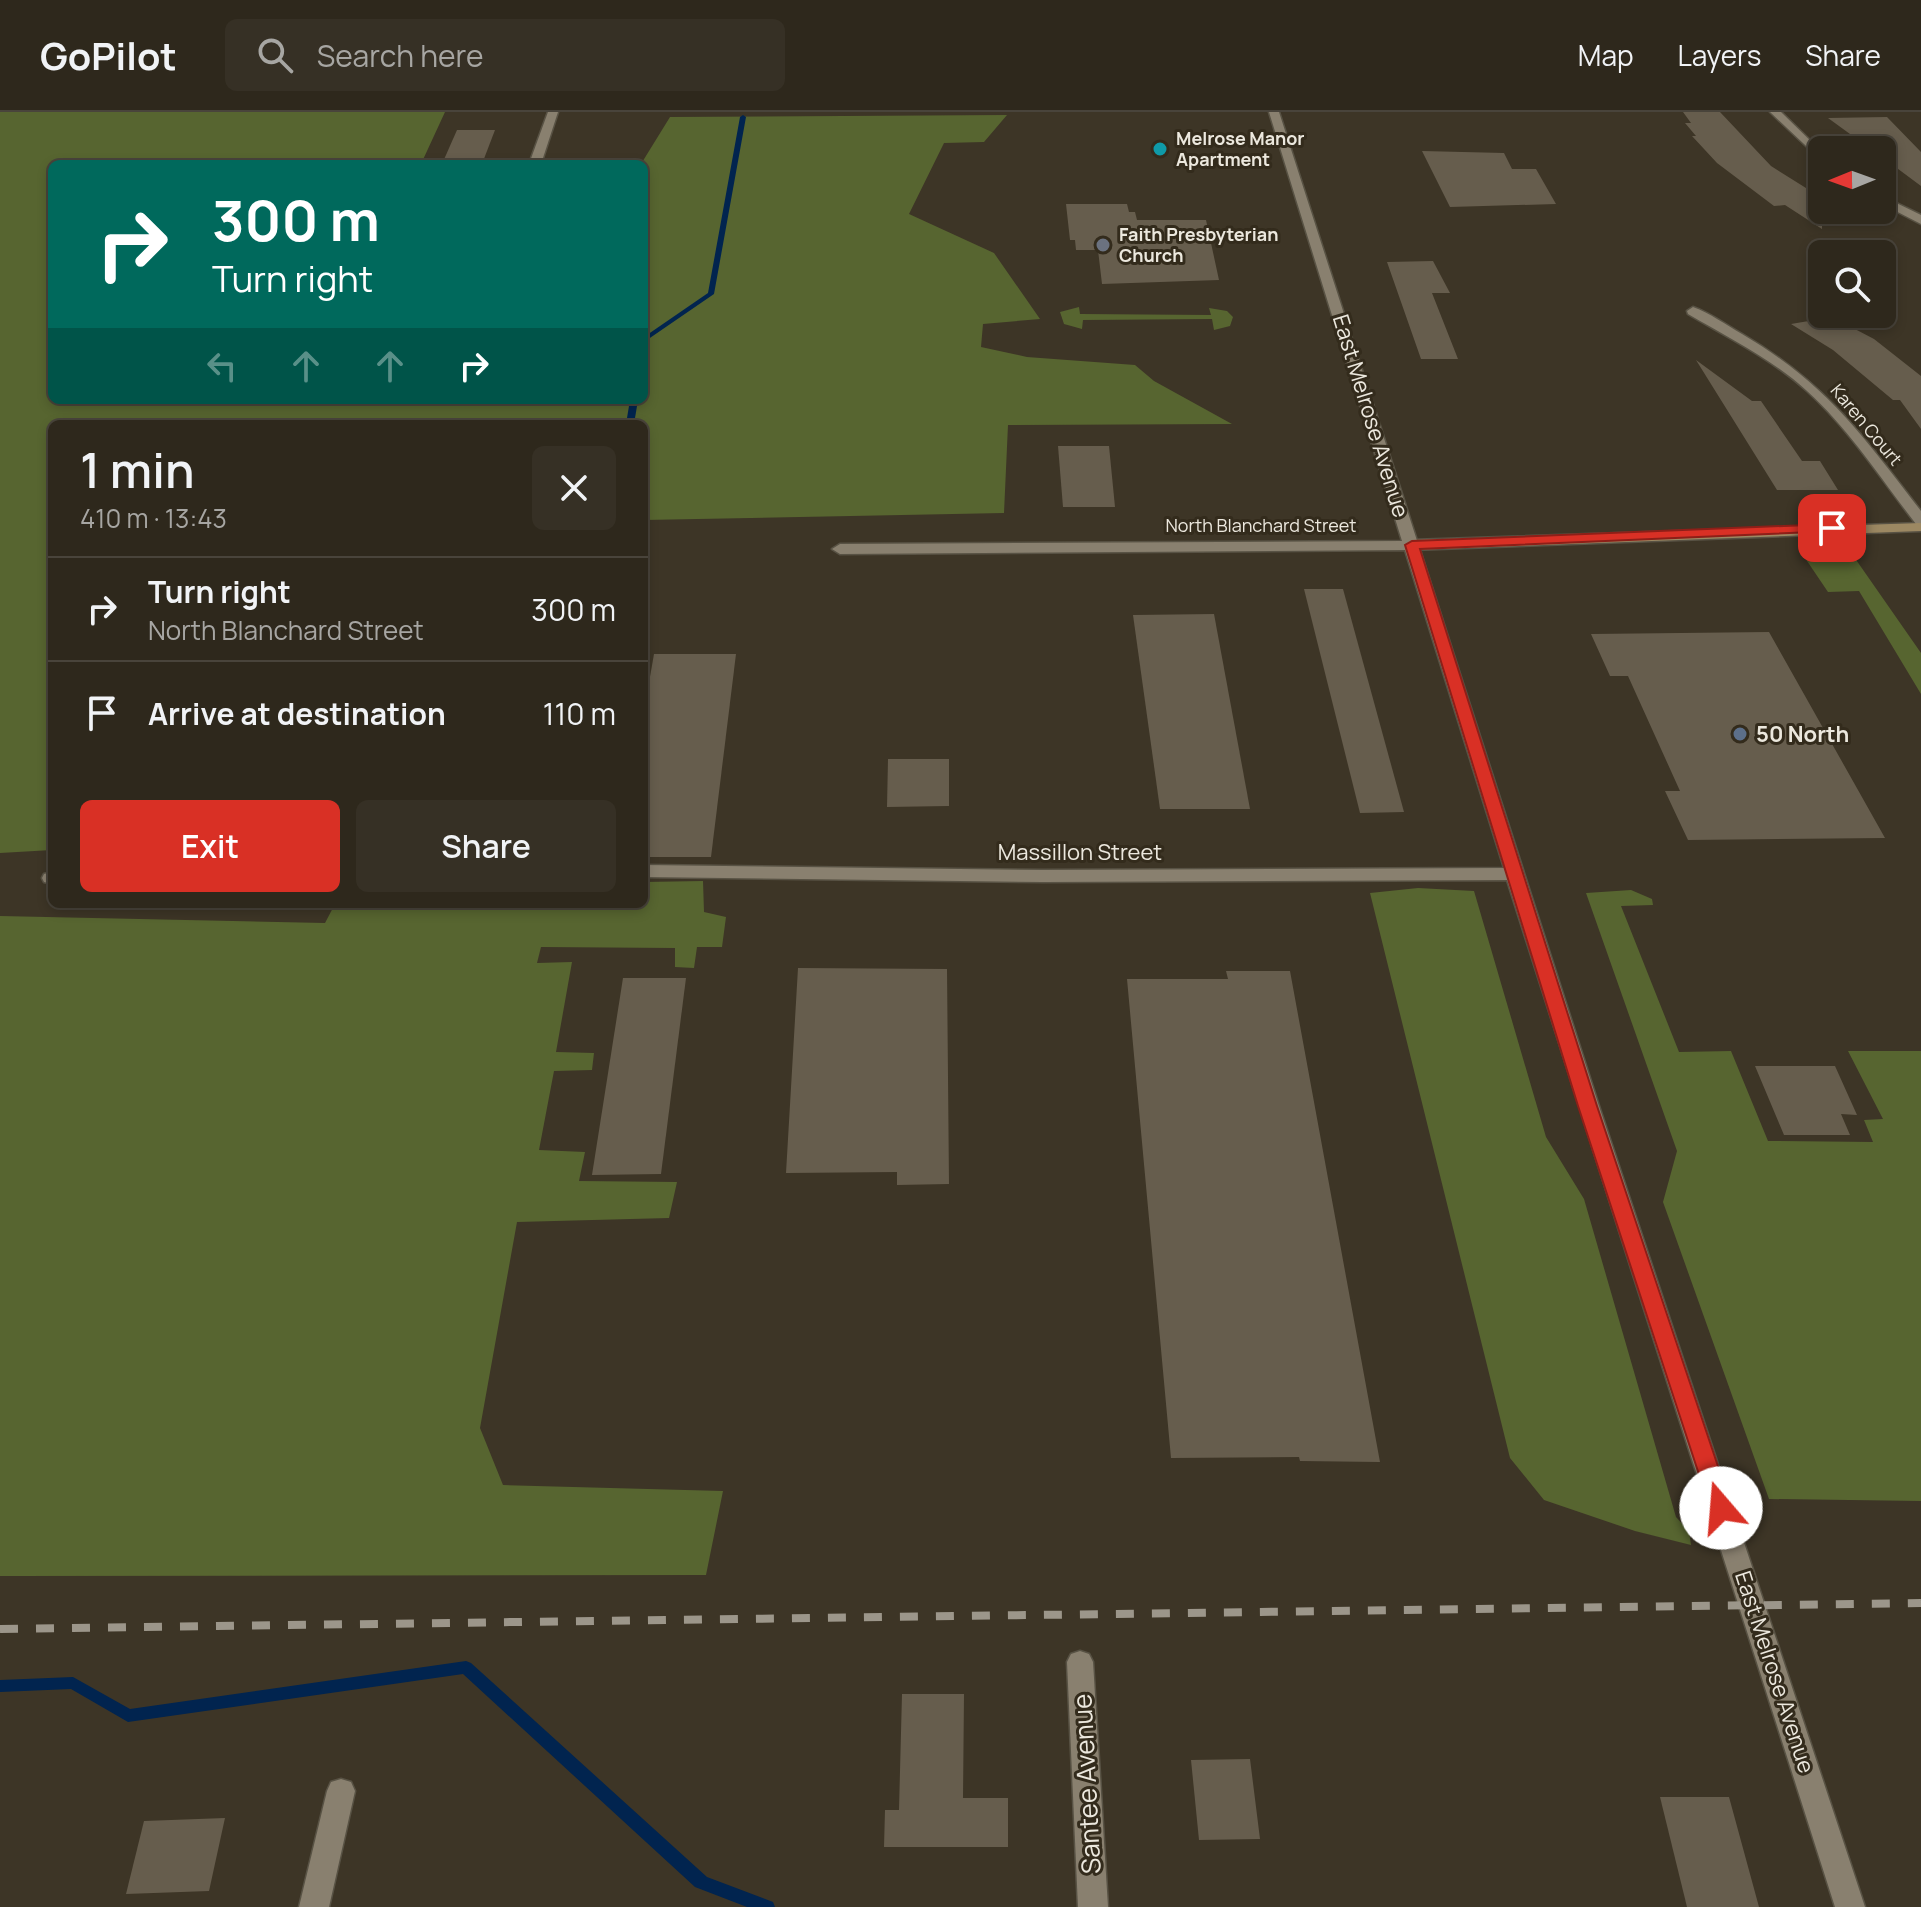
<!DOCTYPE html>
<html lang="en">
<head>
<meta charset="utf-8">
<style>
	:root { --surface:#2e281c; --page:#363025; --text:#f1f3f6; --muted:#a7a6a3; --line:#49443b; --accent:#d93025 }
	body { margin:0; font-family:Manrope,sans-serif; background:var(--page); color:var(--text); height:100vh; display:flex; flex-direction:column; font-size:30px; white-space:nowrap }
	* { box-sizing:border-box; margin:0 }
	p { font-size:26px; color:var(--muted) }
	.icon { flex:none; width:44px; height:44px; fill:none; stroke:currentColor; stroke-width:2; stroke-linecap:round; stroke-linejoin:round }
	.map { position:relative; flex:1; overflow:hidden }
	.details { position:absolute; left:48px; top:308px; width:600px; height:488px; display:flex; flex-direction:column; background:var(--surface); border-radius:12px; box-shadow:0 4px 12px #0003,0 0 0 2px var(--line) }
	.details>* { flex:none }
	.hud { position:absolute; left:48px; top:48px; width:600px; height:244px; border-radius:12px; box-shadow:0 4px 12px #0003,0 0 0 2px var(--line); background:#00695c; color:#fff; overflow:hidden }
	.needle { width:52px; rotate:269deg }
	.tools { position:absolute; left:1808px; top:24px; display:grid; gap:16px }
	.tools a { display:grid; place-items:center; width:88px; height:88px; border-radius:12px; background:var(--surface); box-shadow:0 4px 12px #0003,0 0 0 2px var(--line); font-size:40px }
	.pin { position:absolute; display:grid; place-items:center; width:68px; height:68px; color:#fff; margin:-34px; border-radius:16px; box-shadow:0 4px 12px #0006 }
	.me { position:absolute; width:88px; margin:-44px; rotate:342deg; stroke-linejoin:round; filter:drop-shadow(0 0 6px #0008) }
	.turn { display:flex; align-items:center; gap:28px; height:168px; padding:0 32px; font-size:36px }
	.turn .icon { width:104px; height:104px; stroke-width:2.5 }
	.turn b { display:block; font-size:56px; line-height:68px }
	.lanes { display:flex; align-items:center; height:76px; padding:0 32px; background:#0003; justify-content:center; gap:40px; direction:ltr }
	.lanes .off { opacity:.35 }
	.round { display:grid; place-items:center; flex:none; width:84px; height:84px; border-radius:12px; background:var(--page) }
	.summary { display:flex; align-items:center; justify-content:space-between; height:136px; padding:0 32px }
	h1 { font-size:48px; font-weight:600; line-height:60px }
	.primary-button { display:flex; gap:16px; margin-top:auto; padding:16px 32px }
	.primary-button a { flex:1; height:92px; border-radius:12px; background:var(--accent); color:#fff; font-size:32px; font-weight:600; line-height:92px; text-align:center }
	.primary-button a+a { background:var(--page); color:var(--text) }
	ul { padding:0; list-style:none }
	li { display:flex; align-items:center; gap:24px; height:104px; padding:0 32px; border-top:2px solid var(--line) }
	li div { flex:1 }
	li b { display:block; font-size:30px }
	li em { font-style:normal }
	header { display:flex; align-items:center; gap:48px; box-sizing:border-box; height:112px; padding:0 40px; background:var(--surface); border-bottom:2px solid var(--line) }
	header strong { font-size:38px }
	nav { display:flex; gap:44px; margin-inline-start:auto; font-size:28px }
	.search { width:560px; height:72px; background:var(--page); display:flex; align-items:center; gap:20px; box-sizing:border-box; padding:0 28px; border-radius:12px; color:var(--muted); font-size:30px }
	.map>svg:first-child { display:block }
	.green { fill:#576530 }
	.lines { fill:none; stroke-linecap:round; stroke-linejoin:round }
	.stream { fill:#01244f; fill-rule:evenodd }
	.building { fill:#665d4d }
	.lane-casing { stroke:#585244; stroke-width:3 }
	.street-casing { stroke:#585244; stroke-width:3 }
	.secondary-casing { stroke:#585244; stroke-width:3 }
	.lane { fill:#89806f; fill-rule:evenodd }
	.street { fill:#89806f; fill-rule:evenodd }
	.secondary { fill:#9c8862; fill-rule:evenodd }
	.rail { stroke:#9c968a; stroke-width:8; stroke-dasharray:18 18; stroke-linecap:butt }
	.route { fill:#d93025; stroke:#8d1f18; stroke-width:2 }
	.culture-dot { fill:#0f9aa8; stroke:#332b1c; stroke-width:3 }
	.worship-dot { fill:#6b7280; stroke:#332b1c; stroke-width:3 }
	.service-dot { fill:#5c6f8a; stroke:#332b1c; stroke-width:3 }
	.labels { text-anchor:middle; stroke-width:6; stroke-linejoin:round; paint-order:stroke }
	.far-poi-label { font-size:18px; font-weight:bold; fill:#ece8de; stroke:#332b1c; text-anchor:start }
	.far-street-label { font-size:18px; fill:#ece8de; stroke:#332b1c }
	.street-label { font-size:22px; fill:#ece8de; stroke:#332b1c }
	.poi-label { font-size:22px; font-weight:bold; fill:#ece8de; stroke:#332b1c; text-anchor:start }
	.near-street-label { font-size:26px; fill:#ece8de; stroke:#332b1c }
</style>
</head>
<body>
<header>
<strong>GoPilot</strong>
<div class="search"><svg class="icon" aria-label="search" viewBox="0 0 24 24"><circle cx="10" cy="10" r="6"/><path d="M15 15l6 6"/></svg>Search here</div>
<nav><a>Map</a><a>Layers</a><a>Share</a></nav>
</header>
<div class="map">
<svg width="1921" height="1795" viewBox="0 0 1921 1795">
	<rect width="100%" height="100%" fill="#3d3526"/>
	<g class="green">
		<polygon points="0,0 445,0 421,52 52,52 52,288 644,288 641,52 670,5 1007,3 984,30 944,31 909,102 994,141 1040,207 983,212 981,235 1027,245 1135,253 1154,269 1232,312 1008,313 1004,401 644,408 644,312 52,312 52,738 0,741"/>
		<polygon points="1079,195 1080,202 1211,203 1209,196 1227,199 1233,205 1230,214 1214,218 1212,207 1083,208 1082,217 1064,212 1060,200"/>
		<polygon points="1852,442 1921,541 1921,582 1859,479 1828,480 1803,443"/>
		<polygon points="703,769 704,800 726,805 722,835 697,835 694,856 675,855 675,836 541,835 537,851 572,850 556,940 594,941 592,958 554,959 539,1038 585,1040 579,1069 677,1070 669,1106 517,1110 480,1316 503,1373 723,1379 706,1463 0,1464 0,804 325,811 335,792 644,792 644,770"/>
		<polygon points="1418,776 1474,779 1546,1025 1584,1087 1676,1405 1689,1419 1691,1433 1635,1419 1544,1388 1510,1346 1370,781"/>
		<polygon points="1631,778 1652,787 1653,793 1621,794 1679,940 1731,939 1768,1029 1873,1030 1864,1008 1883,1007 1848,939 1921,939 1921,1389 1769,1387 1663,1090 1677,1039 1586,781"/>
	</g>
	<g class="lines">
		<g class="stream">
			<polygon points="743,3 746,5 714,182 644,230 644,225 708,181 740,5"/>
			<polygon points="630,288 638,288 634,312 626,312"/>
			<polygon points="466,1549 471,1551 707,1765 773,1790 775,1795 747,1795 695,1775 463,1562 128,1610 71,1577 0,1580 0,1568 73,1565 130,1597"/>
		</g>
	</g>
	<g class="building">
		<polygon points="1683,0 1720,0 1771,54 1822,86 1822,117 1785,93 1774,94 1717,51 1692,24 1696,24 1685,11 1691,11"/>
		<polygon points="1887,5 1921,40 1921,74 1882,45 1882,38 1872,38 1828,6"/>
		<polygon points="457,18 495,18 482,52 442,52"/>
		<polygon points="1422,39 1504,41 1512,57 1536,57 1556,92 1450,95"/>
		<polygon points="1066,92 1127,92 1129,100 1135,100 1137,108 1206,108 1219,168 1102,172 1098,138 1076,138 1075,128 1070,128"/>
		<polygon points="1433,149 1450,181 1432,181 1458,247 1421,247 1387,150"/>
		<polygon points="1832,205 1874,227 1921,264 1921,317 1900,288 1893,288 1833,238 1791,212"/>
		<polygon points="1696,248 1752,289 1761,289 1802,349 1820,349 1838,378 1777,378"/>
		<polygon points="1058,334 1109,334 1115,395 1063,395"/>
		<polygon points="1304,477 1343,477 1404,700 1360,701"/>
		<polygon points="1214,502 1250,697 1160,697 1133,503"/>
		<polygon points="1769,520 1885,726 1688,728 1665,679 1680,679 1628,564 1610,564 1591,522"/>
		<polygon points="654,542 736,542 711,745 644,745 644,599"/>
		<polygon points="888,647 949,647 949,694 887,695"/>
		<polygon points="798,856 947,857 949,1072 897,1073 897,1060 786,1061"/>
		<polygon points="1226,859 1290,859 1380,1350 1300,1349 1299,1345 1171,1346 1127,867 1228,867"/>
		<polygon points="623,866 686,866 661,1062 592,1063"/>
		<polygon points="1755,954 1835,954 1857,1003 1841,1002 1850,1023 1784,1023"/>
		<polygon points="902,1582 964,1582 963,1686 1008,1686 1008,1735 884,1735 885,1698 899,1698"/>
		<polygon points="1250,1647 1260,1727 1199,1728 1191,1648"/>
		<polygon points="1660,1685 1729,1685 1759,1795 1687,1795"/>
		<polygon points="225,1706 209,1779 126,1782 144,1709"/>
	</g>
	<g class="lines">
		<defs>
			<polygon id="lane" points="548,0 558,0 541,52 529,52"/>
			<g id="street">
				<polygon points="1269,0 1279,0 1599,994 1865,1795 1835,1795 1507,768 1043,770 644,765 644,753 1043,758 1504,756 1405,438 840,442 832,437 840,432 1402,429"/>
				<polygon points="1770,0 1781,0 1822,40 1822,49"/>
				<polygon points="1882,84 1921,103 1921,112 1882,92"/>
				<path d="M 1693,195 C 1710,201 1726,213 1742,222 C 1827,272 1862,323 1921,399 L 1921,413 L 1916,412 C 1881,367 1849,317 1807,279 C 1772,247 1729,226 1688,202 L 1687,199 Z"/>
				<polygon points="52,760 52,772 44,770 42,766 44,762"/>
				<polygon points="1080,1539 1089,1542 1093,1550 1108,1795 1078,1795 1067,1550 1071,1542"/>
				<polygon points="341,1667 351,1670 355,1679 329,1795 299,1795 327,1679 331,1670"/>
			</g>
			<polygon id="secondary" points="1921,411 1921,419 1412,438 1404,433 1412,428"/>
		</defs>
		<use href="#lane" class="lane-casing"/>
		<use href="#street" class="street-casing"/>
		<use href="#secondary" class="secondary-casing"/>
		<use href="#lane" class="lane"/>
		<use href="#street" class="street"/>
		<use href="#secondary" class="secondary"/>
		<polyline class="rail" points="0,1517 1921,1491"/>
	</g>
	<polygon class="route" points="1832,412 1838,416 1836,419 1420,437 1597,994 1732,1396 1729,1403 1713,1403 1710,1396 1578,994 1405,433 1412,429"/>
	<circle class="culture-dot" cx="1160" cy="37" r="8"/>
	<circle class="worship-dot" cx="1103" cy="133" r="8"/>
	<circle class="service-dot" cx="1740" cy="622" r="8"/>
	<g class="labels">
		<g class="far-poi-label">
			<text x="1176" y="33">Melrose Manor<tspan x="1176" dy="21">Apartment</tspan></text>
			<text x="1119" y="129">Faith Presbyterian<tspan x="1119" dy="21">Church</tspan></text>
		</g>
		<g class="far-street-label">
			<text transform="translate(1866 313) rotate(50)" y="6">Karen Court</text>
			<text x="1261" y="420">North Blanchard Street</text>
		</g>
		<g class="street-label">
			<text transform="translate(1371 304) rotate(73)" y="8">East Melrose Avenue</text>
			<text x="1080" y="748">Massillon Street</text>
			<text transform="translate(1775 1560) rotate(72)" y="8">East Melrose Avenue</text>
		</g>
		<g class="poi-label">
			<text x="1756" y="630">50 North</text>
		</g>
		<g class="near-street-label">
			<text transform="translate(1087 1672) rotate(-93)" y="9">Santee Avenue</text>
		</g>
	</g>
</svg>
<div class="tools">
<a><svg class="needle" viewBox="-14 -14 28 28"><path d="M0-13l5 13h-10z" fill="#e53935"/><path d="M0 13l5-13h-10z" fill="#a7a6a3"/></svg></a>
<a><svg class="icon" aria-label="search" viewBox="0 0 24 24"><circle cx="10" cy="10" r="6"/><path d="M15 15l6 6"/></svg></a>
</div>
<div class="pin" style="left:1832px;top:416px;background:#d93025"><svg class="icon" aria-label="arrive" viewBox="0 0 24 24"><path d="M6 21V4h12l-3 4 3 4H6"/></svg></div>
<svg class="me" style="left:1721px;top:1396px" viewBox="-20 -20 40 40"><circle r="19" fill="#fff"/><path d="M0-13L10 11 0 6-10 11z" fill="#d93025"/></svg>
<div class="hud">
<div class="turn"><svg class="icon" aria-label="right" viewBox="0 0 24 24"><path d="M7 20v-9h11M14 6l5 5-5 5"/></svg><div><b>300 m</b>Turn right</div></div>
<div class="lanes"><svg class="icon off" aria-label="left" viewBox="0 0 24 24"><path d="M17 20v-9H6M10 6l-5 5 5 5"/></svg><svg class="icon off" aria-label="ahead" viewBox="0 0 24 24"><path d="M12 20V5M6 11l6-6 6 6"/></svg><svg class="icon off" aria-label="ahead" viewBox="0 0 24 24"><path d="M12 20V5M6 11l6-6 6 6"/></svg><svg class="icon" aria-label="right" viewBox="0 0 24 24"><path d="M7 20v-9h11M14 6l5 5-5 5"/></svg></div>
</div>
<section class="details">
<div class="summary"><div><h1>1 min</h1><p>410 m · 13:43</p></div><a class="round"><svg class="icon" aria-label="close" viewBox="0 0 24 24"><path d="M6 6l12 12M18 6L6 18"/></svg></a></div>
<ul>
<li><svg class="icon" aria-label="right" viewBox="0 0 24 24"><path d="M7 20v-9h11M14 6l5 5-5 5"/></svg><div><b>Turn right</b><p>North Blanchard Street</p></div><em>300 m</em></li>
<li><svg class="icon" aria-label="arrive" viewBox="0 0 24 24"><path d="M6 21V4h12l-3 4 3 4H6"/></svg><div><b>Arrive at destination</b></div><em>110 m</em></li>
</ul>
<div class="primary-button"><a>Exit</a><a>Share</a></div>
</section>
</div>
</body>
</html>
